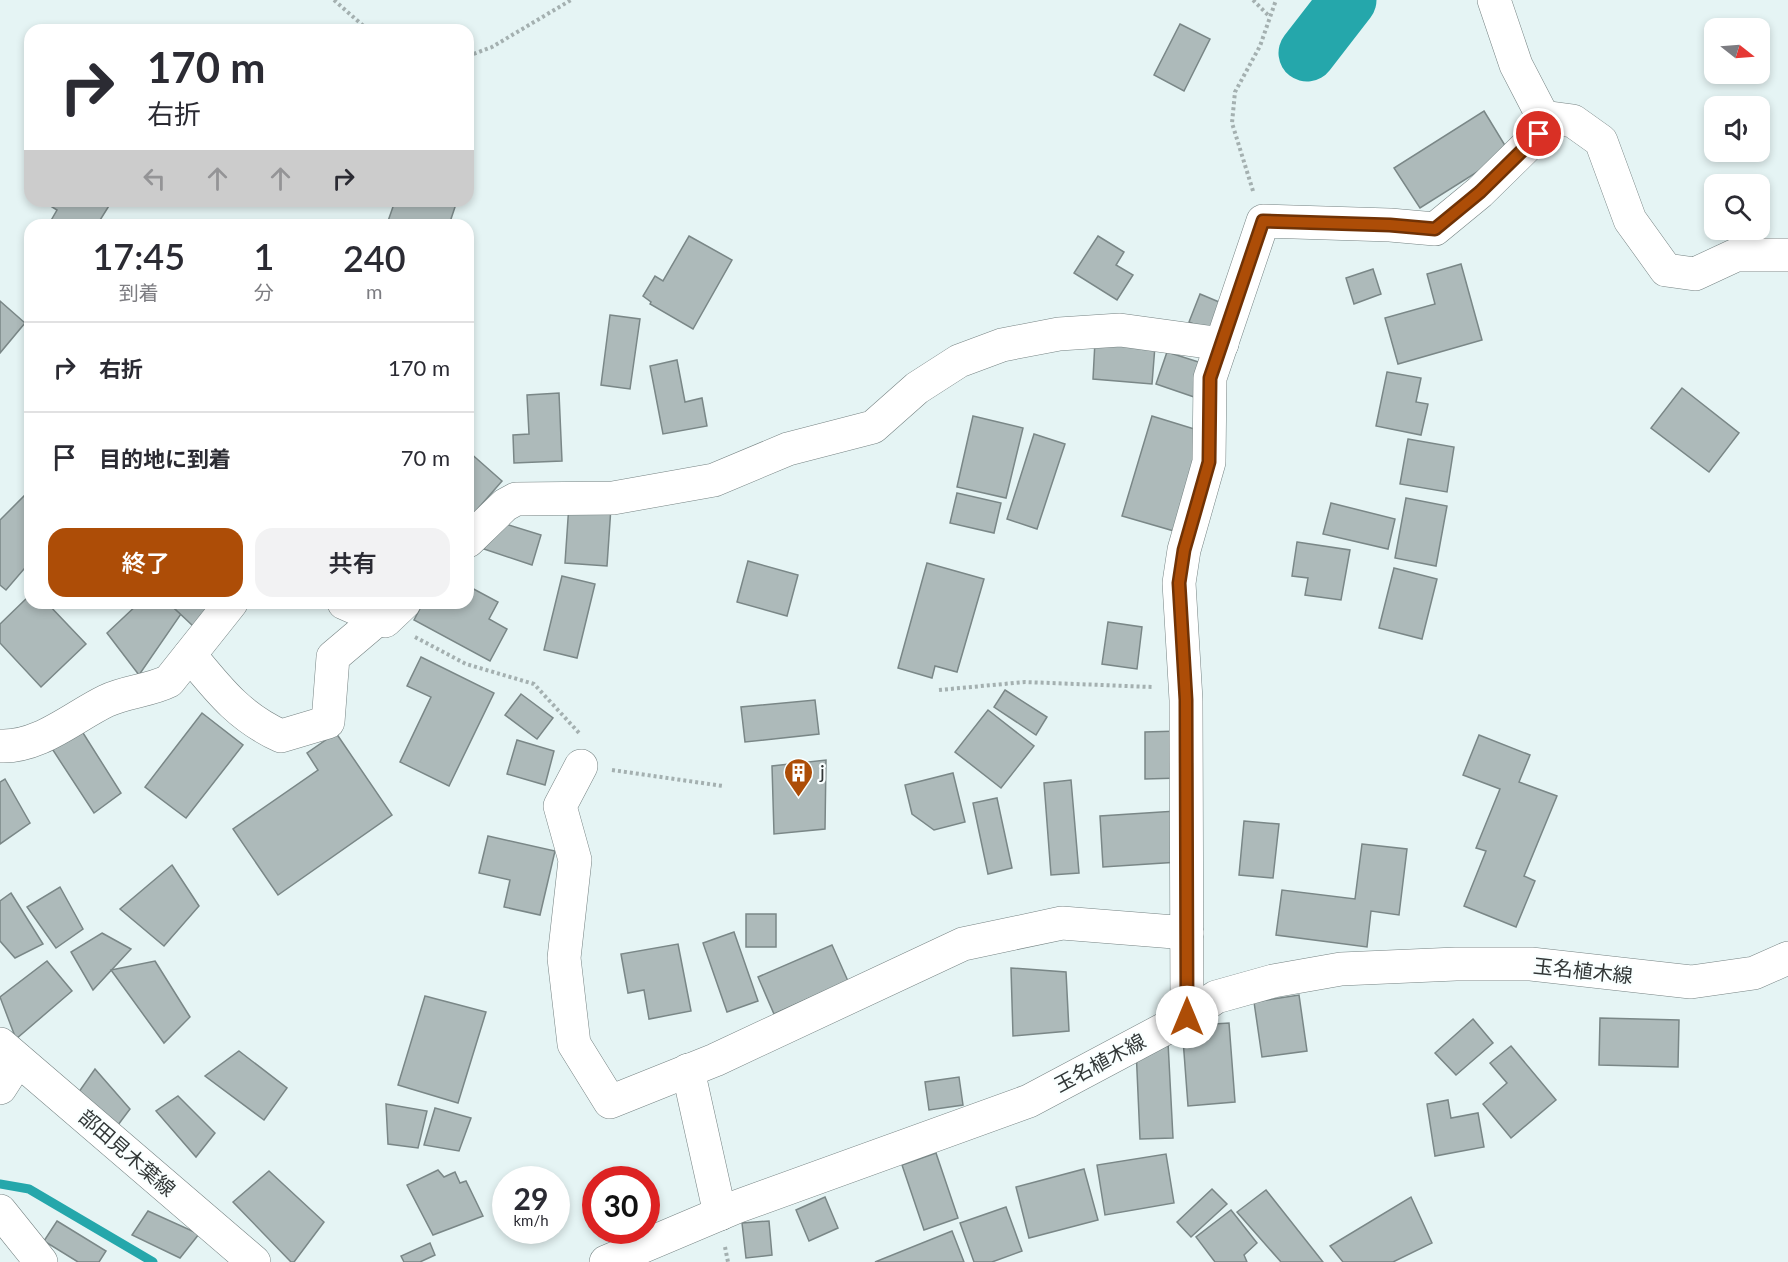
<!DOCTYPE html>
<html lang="ja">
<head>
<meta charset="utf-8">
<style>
	:root { --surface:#fff; --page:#f2f2f3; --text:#2b2b33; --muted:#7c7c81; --line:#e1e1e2; --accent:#ad4d07 }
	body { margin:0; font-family:Lato,"Noto Sans JP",sans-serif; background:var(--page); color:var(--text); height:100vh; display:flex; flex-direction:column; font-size:22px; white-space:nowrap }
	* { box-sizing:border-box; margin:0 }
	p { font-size:20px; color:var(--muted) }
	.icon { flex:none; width:33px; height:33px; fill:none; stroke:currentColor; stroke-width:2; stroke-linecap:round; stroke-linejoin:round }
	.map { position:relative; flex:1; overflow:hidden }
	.details { position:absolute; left:24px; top:219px; width:450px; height:390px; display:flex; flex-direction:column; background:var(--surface); border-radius:18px; box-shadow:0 3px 9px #0003 }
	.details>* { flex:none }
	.guide { position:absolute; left:24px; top:24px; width:450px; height:183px; border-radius:18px; box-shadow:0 3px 9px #0003; background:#fff; color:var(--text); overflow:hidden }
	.needle { width:39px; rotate:107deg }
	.tools { position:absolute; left:1704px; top:18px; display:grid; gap:12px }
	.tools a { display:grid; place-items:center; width:66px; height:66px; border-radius:12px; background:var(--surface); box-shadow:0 3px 9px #0003; font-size:30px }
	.speed { position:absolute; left:492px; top:1166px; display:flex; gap:12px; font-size:30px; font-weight:700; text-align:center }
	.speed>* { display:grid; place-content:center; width:78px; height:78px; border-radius:50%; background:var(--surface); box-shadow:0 3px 9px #0003; line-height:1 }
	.speed small { font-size:15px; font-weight:400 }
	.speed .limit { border:9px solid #d22; background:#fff; color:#111 }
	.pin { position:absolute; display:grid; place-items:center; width:51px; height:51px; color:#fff; margin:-26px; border:3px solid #fff; border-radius:50%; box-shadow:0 2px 6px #0007 }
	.me { position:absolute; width:66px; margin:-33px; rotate:0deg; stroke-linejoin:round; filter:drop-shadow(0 0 4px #0008) }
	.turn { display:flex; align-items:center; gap:21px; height:126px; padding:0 24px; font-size:27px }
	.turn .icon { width:78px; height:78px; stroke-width:2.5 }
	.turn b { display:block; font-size:42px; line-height:51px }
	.lanes { display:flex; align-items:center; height:57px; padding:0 24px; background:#0003; justify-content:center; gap:30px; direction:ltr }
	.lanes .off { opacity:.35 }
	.eta { display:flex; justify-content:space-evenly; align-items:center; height:102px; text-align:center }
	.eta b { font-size:36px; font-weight:600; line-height:42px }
	.button { display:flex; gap:12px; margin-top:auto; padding:12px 24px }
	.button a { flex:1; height:69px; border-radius:18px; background:var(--accent); color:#fff; font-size:24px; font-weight:600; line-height:69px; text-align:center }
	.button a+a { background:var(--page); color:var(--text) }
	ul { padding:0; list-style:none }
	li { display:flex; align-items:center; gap:18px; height:90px; padding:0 24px; border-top:2px solid var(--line) }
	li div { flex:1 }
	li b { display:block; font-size:22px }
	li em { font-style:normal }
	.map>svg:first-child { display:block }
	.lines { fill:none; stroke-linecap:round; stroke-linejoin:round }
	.stream { stroke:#25a7ab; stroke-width:9 }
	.river { stroke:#25a7ab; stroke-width:57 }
	.building { fill:#adbaba; stroke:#7a8787; stroke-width:1.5 }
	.minor-casing { stroke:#768383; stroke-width:34 }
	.major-casing { stroke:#768383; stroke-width:34 }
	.path { stroke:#a4b0b0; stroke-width:4; stroke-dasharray:3 3; stroke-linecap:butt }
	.minor { stroke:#fff; stroke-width:33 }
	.major { stroke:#fff; stroke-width:33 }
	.route-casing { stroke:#703205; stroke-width:15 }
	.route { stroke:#ad4d07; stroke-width:10 }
	.labels { text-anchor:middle; stroke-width:4.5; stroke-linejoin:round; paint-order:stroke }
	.poi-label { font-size:20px; fill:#323737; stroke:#f9ffff; text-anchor:start }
	.street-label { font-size:20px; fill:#323737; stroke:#f9ffff }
</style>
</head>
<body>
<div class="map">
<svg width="1788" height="1262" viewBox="0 0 1788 1262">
	<rect width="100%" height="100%" fill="#e5f4f4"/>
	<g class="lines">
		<polyline class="stream" points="0,1184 29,1189 153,1262"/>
		<polyline class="river" points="1307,53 1348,0"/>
	</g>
	<g class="building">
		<polygon points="1180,24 1210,39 1184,91 1154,75"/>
		<polygon points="1484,111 1509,152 1420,208 1394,168"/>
		<polygon points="52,201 112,201 97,225 51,225 49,224 57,210 49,205"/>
		<polygon points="395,201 457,201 449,225 391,225 387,224"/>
		<polygon points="689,236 732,260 693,329 650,304 651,302 643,296 655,276 663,281"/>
		<polygon points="1098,236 1124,252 1116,265 1133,275 1117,300 1074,273"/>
		<polygon points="1461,264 1482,340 1398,364 1385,318 1435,304 1427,274"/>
		<polygon points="1373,269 1381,294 1354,304 1346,278"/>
		<polygon points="1200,294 1231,307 1220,335 1189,322"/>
		<polygon points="0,301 25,323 0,353"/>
		<polygon points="610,315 640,319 630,389 601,385"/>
		<polygon points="1095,341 1155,346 1152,384 1093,379"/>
		<polygon points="1167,352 1208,365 1197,398 1156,384"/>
		<polygon points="677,360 685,402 702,398 707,426 663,434 650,366"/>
		<polygon points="1387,372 1421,378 1416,402 1428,404 1421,435 1376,426"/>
		<polygon points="1682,388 1739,433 1709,472 1651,428"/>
		<polygon points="559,393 562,461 514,463 513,435 529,434 527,395"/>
		<polygon points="973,416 1023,428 1006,498 957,487"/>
		<polygon points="1152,416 1204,432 1174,531 1122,516"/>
		<polygon points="1034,434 1065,444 1037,529 1007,519"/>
		<polygon points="1408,439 1454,447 1447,492 1400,484"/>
		<polygon points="468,451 502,481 468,520"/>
		<polygon points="957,493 1001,503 994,533 950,523"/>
		<polygon points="24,496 30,504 30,562 6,590 0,585 0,520"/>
		<polygon points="1406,498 1447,506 1436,566 1395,558"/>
		<polygon points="1331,503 1395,519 1388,549 1323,534"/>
		<polygon points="569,504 611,507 607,566 565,563"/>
		<polygon points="493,520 541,535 532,565 484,549"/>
		<polygon points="1297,542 1350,550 1341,600 1305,595 1308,578 1292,576"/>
		<polygon points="748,561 798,575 787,616 737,602"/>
		<polygon points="927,563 984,579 957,672 935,666 932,678 898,668"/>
		<polygon points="1394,568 1437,579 1422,639 1379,628"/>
		<polygon points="562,576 595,584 577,658 544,650"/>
		<polygon points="468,586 498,602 489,619 507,629 490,661 414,620 423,603 468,603"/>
		<polygon points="30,595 30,603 47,603 86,644 41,687 0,643 0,624"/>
		<polygon points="139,603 168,603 181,614 139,675 107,633"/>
		<polygon points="177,603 214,603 194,627 174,608"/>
		<polygon points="1108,622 1142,627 1137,669 1102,664"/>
		<polygon points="421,657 494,693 449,786 400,762 431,697 407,686"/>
		<polygon points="1005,690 1047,717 1036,735 994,707"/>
		<polygon points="521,694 553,718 537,739 505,715"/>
		<polygon points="815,700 819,734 745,742 741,707"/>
		<polygon points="988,710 1034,746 1001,788 955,752"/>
		<polygon points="202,713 243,745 186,818 145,787"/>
		<polygon points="78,725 121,793 94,813 49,744"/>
		<polygon points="1179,731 1180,778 1145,779 1145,732"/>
		<polygon points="336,733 392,815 278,895 233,829 318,770 307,753"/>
		<polygon points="1479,735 1530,755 1519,782 1557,796 1524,876 1535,881 1516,927 1464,906 1486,851 1476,848 1500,789 1463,775"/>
		<polygon points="517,740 554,751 545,785 507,774"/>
		<polygon points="826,760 825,829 774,834 772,766"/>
		<polygon points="953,773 965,822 934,830 912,814 905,785"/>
		<polygon points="5,779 30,823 0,844 0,782"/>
		<polygon points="1071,780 1079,873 1051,875 1044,783"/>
		<polygon points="997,798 1012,868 988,874 973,803"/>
		<polygon points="1176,811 1179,862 1103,867 1100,816"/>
		<polygon points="1244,821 1279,824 1273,878 1239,875"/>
		<polygon points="488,836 555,851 540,915 504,907 510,880 479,873"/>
		<polygon points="1362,844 1407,849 1399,915 1371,911 1367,947 1276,935 1282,890 1355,899"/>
		<polygon points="172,865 199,906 164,946 120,909"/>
		<polygon points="60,887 83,929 56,948 27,907"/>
		<polygon points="11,893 43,944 15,958 0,941 0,901"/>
		<rect x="746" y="914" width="30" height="33"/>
		<polygon points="734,932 758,1001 727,1012 703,943"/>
		<polygon points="102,933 131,949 93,990 71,952"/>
		<polygon points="678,944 691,1011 649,1019 644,990 628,993 621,954"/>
		<polygon points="832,945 848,981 774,1014 758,977"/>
		<polygon points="47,961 72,991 16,1039 0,997"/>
		<polygon points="155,961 190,1017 164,1043 111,970"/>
		<polygon points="1011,968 1066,972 1069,1031 1013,1036"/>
		<polygon points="1299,995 1307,1051 1262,1057 1254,1002"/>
		<polygon points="425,996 486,1012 458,1103 398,1085"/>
		<polygon points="1600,1018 1679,1020 1678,1067 1599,1065"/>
		<polygon points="1473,1019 1493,1043 1456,1075 1435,1053"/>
		<polygon points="1229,1023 1235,1102 1188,1106 1182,1026"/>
		<polygon points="1168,1042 1173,1138 1140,1139 1136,1048"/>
		<polygon points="1511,1046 1556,1100 1511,1138 1483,1104 1507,1083 1490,1063"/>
		<polygon points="239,1051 287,1088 264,1120 205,1076"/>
		<polygon points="95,1069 130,1109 118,1125 76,1096"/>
		<polygon points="959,1077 963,1105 929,1110 925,1082"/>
		<polygon points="178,1096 215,1133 196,1157 156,1111"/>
		<polygon points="1448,1100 1451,1118 1478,1113 1484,1147 1435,1156 1427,1104"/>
		<polygon points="386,1104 427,1111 418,1148 388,1144"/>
		<polygon points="435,1108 471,1118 459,1151 424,1145"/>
		<polygon points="936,1153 958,1218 924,1230 902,1165"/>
		<polygon points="1166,1154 1174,1203 1105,1215 1097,1165"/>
		<polygon points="1084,1169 1098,1220 1029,1238 1016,1187"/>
		<polygon points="438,1170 444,1177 455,1172 460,1183 466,1181 483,1216 433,1235 407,1185"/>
		<polygon points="269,1171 324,1222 294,1262 291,1262 233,1202"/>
		<polygon points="1212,1189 1227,1204 1191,1237 1177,1222"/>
		<polygon points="1266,1190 1323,1262 1281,1262 1237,1212"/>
		<polygon points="825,1197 838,1228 809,1241 796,1210"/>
		<polygon points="1411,1197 1432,1243 1393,1262 1343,1262 1330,1246"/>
		<polygon points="1006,1207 1022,1251 992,1262 974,1262 960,1223"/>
		<polygon points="1231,1210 1257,1243 1244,1255 1247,1262 1215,1262 1196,1237"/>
		<polygon points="148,1211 199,1234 180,1258 132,1235"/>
		<polygon points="57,1221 106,1251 99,1262 78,1262 44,1241"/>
		<polygon points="769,1221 772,1255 746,1258 742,1223"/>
		<polygon points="952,1231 964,1262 875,1262"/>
		<polygon points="430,1243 435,1255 420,1262 404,1262 401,1256"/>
	</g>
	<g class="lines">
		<defs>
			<g id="minor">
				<polyline points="1543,117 1573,121 1601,141 1630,220 1666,270 1695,274 1736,255 1788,255"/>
				<polyline points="468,541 505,505 516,499 613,498 714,480 788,449 873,427 917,388 959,361 1002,345 1059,334 1120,330 1222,344"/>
				<polyline points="344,603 385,621 404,603"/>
				<path d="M 190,655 C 218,689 239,717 281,736 L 328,722 L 333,657 L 379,618"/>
				<path d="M 0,746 C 39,748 73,717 106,701 C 127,691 149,691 169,681 L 231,603"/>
				<polyline points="581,766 560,806 575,860 564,958 574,1044 610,1102 715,1060 963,944 1062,923 1187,933"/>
				<polyline points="1187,1017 1186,700 1179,583 1184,550 1209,462 1210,378 1263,221 1390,225 1435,229 1480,192 1539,134 1543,117 1516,65 1494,0"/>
				<polyline points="688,1070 720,1214"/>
				<polyline points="0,1088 18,1060"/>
				<polyline points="0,1211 41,1262"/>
			</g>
			<g id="major">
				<polyline points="0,1044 254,1262"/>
				<polyline points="606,1262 736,1207 1029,1101 1187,1017 1216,997 1273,981 1341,969 1456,964 1531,964 1691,982 1754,973 1788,958"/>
			</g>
		</defs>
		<use href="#minor" class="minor-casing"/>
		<use href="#major" class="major-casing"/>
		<g class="path">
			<polyline points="334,0 368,30"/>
			<polyline points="1253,0 1269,16"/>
			<polyline points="468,56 492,47 571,0"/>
			<polyline points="1253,191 1232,123 1235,92 1260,46 1276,0"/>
			<polyline points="415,637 466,664 534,684 580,734"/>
			<polyline points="939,690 1025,682 1152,687"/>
			<polyline points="612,770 723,786"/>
			<polyline points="725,1247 728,1262"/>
		</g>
		<use href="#minor" class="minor"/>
		<use href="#major" class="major"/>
	</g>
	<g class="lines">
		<defs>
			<polyline id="route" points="1187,1017 1186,700 1179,583 1184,550 1209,462 1210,378 1263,221 1390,225 1435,229 1480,192 1539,134"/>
		</defs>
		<use href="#route" class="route-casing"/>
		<use href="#route" class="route"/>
	</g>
	<defs>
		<symbol id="building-pin" viewBox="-11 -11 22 30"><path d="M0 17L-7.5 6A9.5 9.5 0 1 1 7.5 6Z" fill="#ad4d07" stroke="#f9ffff"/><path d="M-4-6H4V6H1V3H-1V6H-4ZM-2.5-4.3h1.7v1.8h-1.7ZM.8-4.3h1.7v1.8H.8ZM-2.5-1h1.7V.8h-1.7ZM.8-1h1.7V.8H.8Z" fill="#fff"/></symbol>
	</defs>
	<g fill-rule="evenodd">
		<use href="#building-pin" x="782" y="756" width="33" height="45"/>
	</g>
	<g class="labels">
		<g class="poi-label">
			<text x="820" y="779">j</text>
		</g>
		<g class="street-label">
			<text transform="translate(1583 971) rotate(6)" y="7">玉名植木線</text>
			<text transform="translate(1100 1063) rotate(-28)" y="7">玉名植木線</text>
			<text transform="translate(127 1153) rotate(41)" y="7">部田見木葉線</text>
		</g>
	</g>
</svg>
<div class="tools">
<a><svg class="needle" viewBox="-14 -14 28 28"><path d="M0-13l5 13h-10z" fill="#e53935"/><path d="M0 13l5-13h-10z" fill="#7c7c81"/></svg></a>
<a><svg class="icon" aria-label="sound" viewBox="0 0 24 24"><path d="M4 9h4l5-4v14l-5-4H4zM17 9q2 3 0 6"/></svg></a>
<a><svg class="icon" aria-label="search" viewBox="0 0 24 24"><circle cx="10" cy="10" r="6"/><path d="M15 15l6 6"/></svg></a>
</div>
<div class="speed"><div>29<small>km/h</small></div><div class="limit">30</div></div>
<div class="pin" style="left:1539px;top:134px;background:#d93025"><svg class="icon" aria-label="arrive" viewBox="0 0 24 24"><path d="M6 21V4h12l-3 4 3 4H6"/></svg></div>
<svg class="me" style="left:1187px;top:1017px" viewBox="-20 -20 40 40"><circle r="19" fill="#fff"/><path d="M0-13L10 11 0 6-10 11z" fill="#ad4d07"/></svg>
<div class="guide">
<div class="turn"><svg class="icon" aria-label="right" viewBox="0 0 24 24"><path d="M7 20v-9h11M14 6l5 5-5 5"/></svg><div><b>170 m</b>右折</div></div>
<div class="lanes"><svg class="icon off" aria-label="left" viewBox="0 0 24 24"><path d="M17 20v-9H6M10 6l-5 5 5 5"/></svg><svg class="icon off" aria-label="ahead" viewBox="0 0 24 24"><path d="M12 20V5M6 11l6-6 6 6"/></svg><svg class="icon off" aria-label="ahead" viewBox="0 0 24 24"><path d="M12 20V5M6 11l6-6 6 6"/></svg><svg class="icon" aria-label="right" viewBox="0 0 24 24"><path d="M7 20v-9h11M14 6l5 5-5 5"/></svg></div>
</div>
<section class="details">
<div class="eta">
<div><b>17:45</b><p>到着</p></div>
<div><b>1</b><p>分</p></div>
<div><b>240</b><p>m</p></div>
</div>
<ul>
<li><svg class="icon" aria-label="right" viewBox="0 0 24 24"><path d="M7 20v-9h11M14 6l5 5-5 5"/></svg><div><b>右折</b></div><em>170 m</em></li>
<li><svg class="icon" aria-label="arrive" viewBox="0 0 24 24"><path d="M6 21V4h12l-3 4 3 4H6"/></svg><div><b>目的地に到着</b></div><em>70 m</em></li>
</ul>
<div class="button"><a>終了</a><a>共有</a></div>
</section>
</div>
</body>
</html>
